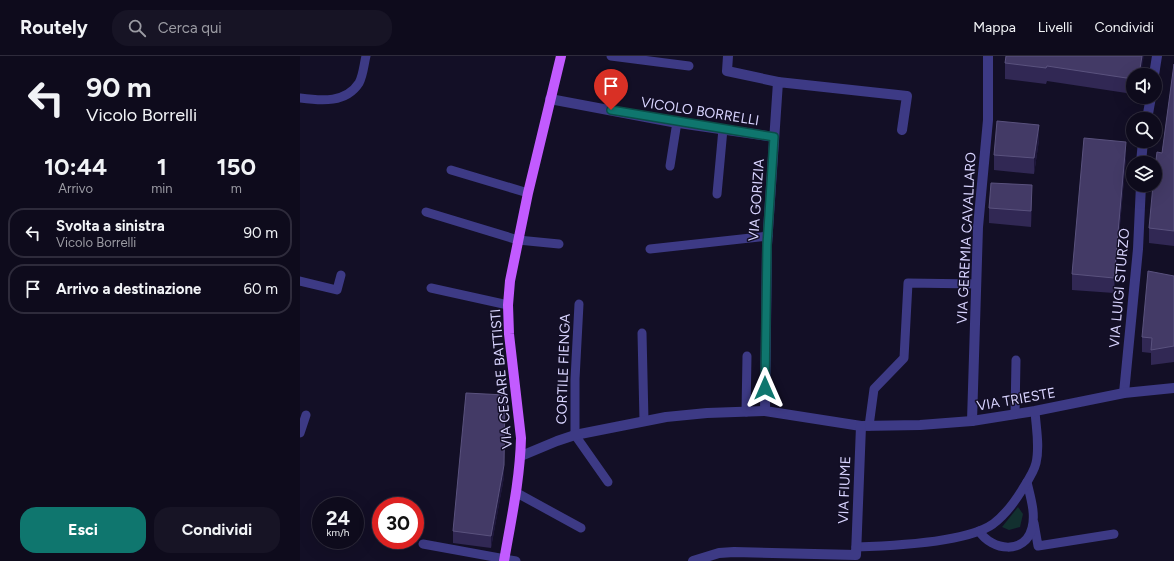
<!DOCTYPE html>
<html lang="it">
<head>
<meta charset="utf-8">
<style>
	:root { --surface:#0e0b1c; --page:#171425; --text:#f1f3f6; --muted:#9b9ba3; --line:#2e2b3b; --accent:#0f766e }
	body { margin:0; font-family:Figtree,sans-serif; background:var(--page); color:var(--text); height:100vh; display:flex; flex-direction:column; font-size:15px; white-space:nowrap }
	* { box-sizing:border-box; margin:0 }
	p { font-size:13px; color:var(--muted) }
	.icon { flex:none; width:22px; height:22px; fill:none; stroke:currentColor; stroke-width:2; stroke-linecap:round; stroke-linejoin:round }
	.map { position:relative; flex:1; overflow:hidden }
	.drawer { display:flex; flex-direction:column; background:var(--surface); width:300px }
	.drawer>* { flex:none }
	.banner { background:#0e0b1c; color:var(--text); overflow:hidden }
	.tools { position:absolute; left:826px; top:12px; display:grid; gap:8px }
	.tools a { display:grid; place-items:center; width:36px; height:36px; border-radius:50%; background:var(--surface); box-shadow:0 4px 16px #0002,0 0 0 1px var(--line); font-size:20px }
	.speed { position:absolute; left:12px; top:441px; display:flex; gap:8px; font-size:20px; font-weight:700; text-align:center }
	.speed>* { display:grid; place-content:center; width:52px; height:52px; border-radius:50%; background:var(--surface); box-shadow:0 4px 16px #0002,0 0 0 1px var(--line); line-height:1 }
	.speed small { font-size:10px; font-weight:400 }
	.speed .limit { border:6px solid #d22; background:#fff; color:#111 }
	.pin { position:absolute; display:grid; place-items:center; width:34px; height:34px; color:#fff; margin:-41px -17px; border-radius:50% 50% 50% 0; rotate:-45deg; box-shadow:0 0 4px #0007 }
	.pin .icon { rotate:45deg }
	.me { position:absolute; width:44px; margin:-22px; rotate:0deg; stroke-linejoin:round; filter:drop-shadow(0 0 3px #0008) }
	.turn { display:flex; align-items:center; gap:14px; height:84px; padding:0 20px; font-size:18px }
	.turn .icon { width:52px; height:52px; stroke-width:2.5 }
	.turn b { display:block; font-size:28px; line-height:34px }
	.eta { display:flex; justify-content:space-evenly; align-items:center; height:68px; text-align:center }
	.eta b { font-size:24px; font-weight:700; line-height:28px }
	.primary-button { display:flex; gap:8px; margin-top:auto; padding:8px 20px }
	.primary-button a { flex:1; height:46px; border-radius:16px; background:var(--accent); color:#fff; font-size:16px; font-weight:700; line-height:46px; text-align:center }
	.primary-button a+a { background:var(--page); color:var(--text) }
	ul { padding:0; list-style:none }
	li { display:flex; align-items:center; gap:12px; height:50px; margin:0 8px 6px; padding:0 12px; border:2px solid var(--line); border-radius:16px }
	li div { flex:1 }
	li b { display:block; font-size:15px }
	li em { font-style:normal }
	header { display:flex; align-items:center; gap:24px; box-sizing:border-box; height:56px; padding:0 20px; background:var(--surface); border-bottom:1px solid var(--line) }
	header strong { font-size:19px }
	nav { display:flex; gap:22px; margin-inline-start:auto; font-size:14px }
	.search { width:280px; height:36px; background:var(--page); display:flex; align-items:center; gap:10px; box-sizing:border-box; padding:0 14px; border-radius:16px; color:var(--muted); font-size:15px }
	main { display:flex; flex:1; min-height:0 }
	.map>svg:first-child { display:block }
	.green { fill:#12302f }
	.lines { fill:none; stroke-linecap:round; stroke-linejoin:round }
	.service { stroke:#3d3a85; stroke-width:9 }
	.minor { stroke:#3d3a85; stroke-width:10 }
	.primary { stroke:#c25bff; stroke-width:10 }
	.wall { fill:#312854 }
	.shaded-wall { fill:#1d163a }
	.building { fill:#433a66; stroke:#5a527e }
	.route-casing { stroke:#0a4d48; stroke-width:10 }
	.route { stroke:#0f766e; stroke-width:7 }
	.labels { text-anchor:middle; stroke-width:3; stroke-linejoin:round; paint-order:stroke }
	.street-label { font-size:14px; fill:#d9d4ff; stroke:#130f26 }
</style>
</head>
<body>
<header>
<strong>Routely</strong>
<div class="search"><svg class="icon" aria-label="search" viewBox="0 0 24 24"><circle cx="10" cy="10" r="6"/><path d="M15 15l6 6"/></svg>Cerca qui</div>
<nav><a>Mappa</a><a>Livelli</a><a>Condividi</a></nav>
</header>
<main>
<section class="drawer">
<div class="banner">
<div class="turn"><svg class="icon" aria-label="left" viewBox="0 0 24 24"><path d="M17 20v-9H6M10 6l-5 5 5 5"/></svg><div><b>90 m</b>Vicolo Borrelli</div></div>
</div>
<div class="eta">
<div><b>10:44</b><p>Arrivo</p></div>
<div><b>1</b><p>min</p></div>
<div><b>150</b><p>m</p></div>
</div>
<ul>
<li><svg class="icon" aria-label="left" viewBox="0 0 24 24"><path d="M17 20v-9H6M10 6l-5 5 5 5"/></svg><div><b>Svolta a sinistra</b><p>Vicolo Borrelli</p></div><em>90 m</em></li>
<li><svg class="icon" aria-label="arrive" viewBox="0 0 24 24"><path d="M6 21V4h12l-3 4 3 4H6"/></svg><div><b>Arrivo a destinazione</b></div><em>60 m</em></li>
</ul>
<div class="primary-button"><a>Esci</a><a>Condividi</a></div>
</section>
<div class="map">
<svg width="874" height="505" viewBox="0 0 874 505">
	<rect width="100%" height="100%" fill="#130f26"/>
	<polygon class="green" points="718,451 723,458 720,471 709,474 702,471"/>
	<g class="lines">
		<g class="service">
			<polyline points="311,0 389,10"/>
			<path d="M 0,42 C 22,45 46,47 59,27 C 63,20 64,8 66,0"/>
			<polyline points="370,110 377,66"/>
			<polyline points="151,114 228,137"/>
			<polyline points="417,138 423,73"/>
			<polyline points="126,156 218,184 259,188"/>
			<polyline points="350,193 468,180"/>
			<polyline points="0,225 37,234 41,219"/>
			<polyline points="131,232 208,249"/>
			<polyline points="279,248 275,323 275,379 308,426"/>
			<polyline points="342,277 344,365"/>
			<polyline points="446,356 447,300"/>
			<polyline points="715,358 716,304"/>
			<polyline points="569,370 574,333 604,302 608,227 676,228"/>
			<polyline points="0,377 6,359"/>
			<polyline points="217,437 281,472"/>
			<polyline points="734,467 738,490 814,478"/>
			<path d="M 679,475 C 692,495 725,499 732,472 C 736,457 730,440 727,426"/>
			<polyline points="123,488 216,505"/>
			<path d="M 556,491 C 590,490 666,487 693,468 C 705,459 714,447 722,434 C 727,426 734,416 736,407 C 740,390 736,372 735,355"/>
		</g>
		<g class="minor">
			<polyline points="428,0 427,15 478,26"/>
			<polyline points="854,19 857,0"/>
			<polyline points="250,43 372,66 474,81"/>
			<polyline points="847,63 851,41"/>
			<polyline points="841,107 843,85"/>
			<polyline points="824,337 838,193 841,129"/>
			<polyline points="465,355 467,189 478,26 607,40 602,74"/>
			<polyline points="672,365 678,171 688,64 688,0"/>
			<polyline points="221,400 257,385 275,379 366,361 407,357 465,355 561,370 620,369 672,365 735,355 824,337 874,332"/>
			<polyline points="393,505 419,497 434,496 556,499 561,370"/>
		</g>
		<path class="primary" d="M 204,505 C 211,464 220,424 221,382 L 209,278 L 208,249 L 210,225 L 228,137 L 261,0"/>
	</g>
	<g class="wall">
		<polygon points="706,0 833,19 833,38 747,25 746,28 705,23 705,7"/>
		<polygon points="874,8 874,190 849,187 849,172 862,97"/>
		<polygon points="739,84 734,118 694,114 694,99"/>
		<polygon points="826,101 814,237 772,234 772,218"/>
		<polygon points="732,144 731,171 689,167 689,152"/>
		<polygon points="874,220 874,306 851,309 851,297 842,296 842,281"/>
		<polygon points="204,421 191,492 153,487 153,475"/>
	</g>
	<g class="shaded-wall">
		<polygon points="842,0 844,0 841,19 839,19"/>
		<polygon points="739,69 739,84 734,118 734,102"/>
		<polygon points="826,86 826,101 814,237 814,222"/>
		<polygon points="732,129 732,144 731,171 731,155"/>
		<polygon points="205,339 204,421 191,492 191,480"/>
	</g>
	<g class="building">
		<polygon points="706,0 842,0 839,19 833,19 833,23 747,10 746,12 705,7"/>
		<polygon points="874,8 874,175 849,172 853,129 855,129 855,112 857,96 862,97"/>
		<polygon points="697,65 739,69 734,102 694,99"/>
		<polygon points="784,82 826,86 814,222 772,218"/>
		<polygon points="691,127 732,129 731,155 689,152"/>
		<polygon points="848,215 874,220 874,290 851,294 852,282 842,281"/>
		<polygon points="166,337 205,339 204,409 191,480 153,475"/>
	</g>
	<g class="lines">
		<defs>
			<polyline id="route" points="311,54 474,81 467,189 465,332"/>
		</defs>
		<use href="#route" class="route-casing"/>
		<use href="#route" class="route"/>
	</g>
	<g class="labels">
		<g class="street-label">
			<text transform="translate(400 55) rotate(9)" y="5">VICOLO BORRELLI</text>
			<text transform="translate(456 144) rotate(-86)" y="5">VIA GORIZIA</text>
			<text transform="translate(666 182) rotate(-87)" y="5">VIA GEREMIA CAVALLARO</text>
			<text transform="translate(819 232) rotate(-85)" y="5">VIA LUIGI STURZO</text>
			<text transform="translate(263 313) rotate(-88)" y="5">CORTILE FIENGA</text>
			<text transform="translate(201 323) rotate(-95)" y="5">VIA CESARE BATTISTI</text>
			<text transform="translate(716 343) rotate(-10)" y="5">VIA TRIESTE</text>
			<text transform="translate(544 434) rotate(-88)" y="5">VIA FIUME</text>
		</g>
	</g>
</svg>
<div class="tools">
<a><svg class="icon" aria-label="sound" viewBox="0 0 24 24"><path d="M4 9h4l5-4v14l-5-4H4zM17 9q2 3 0 6"/></svg></a>
<a><svg class="icon" aria-label="search" viewBox="0 0 24 24"><circle cx="10" cy="10" r="6"/><path d="M15 15l6 6"/></svg></a>
<a><svg class="icon" aria-label="layers" viewBox="0 0 24 24"><path d="M12 4l9 5-9 5-9-5zM3 14l9 5 9-5"/></svg></a>
</div>
<div class="speed"><div>24<small>km/h</small></div><div class="limit">30</div></div>
<div class="pin" style="left:311px;top:54px;background:#d93025"><svg class="icon" aria-label="arrive" viewBox="0 0 24 24"><path d="M6 21V4h12l-3 4 3 4H6"/></svg></div>
<svg class="me" style="left:465px;top:332px" viewBox="-20 -20 40 40"><path d="M0-17L14 15 0 8-14 15z" fill="#0f766e" stroke="#fff" stroke-width="4"/></svg>
</div>
</main>
</body>
</html>
